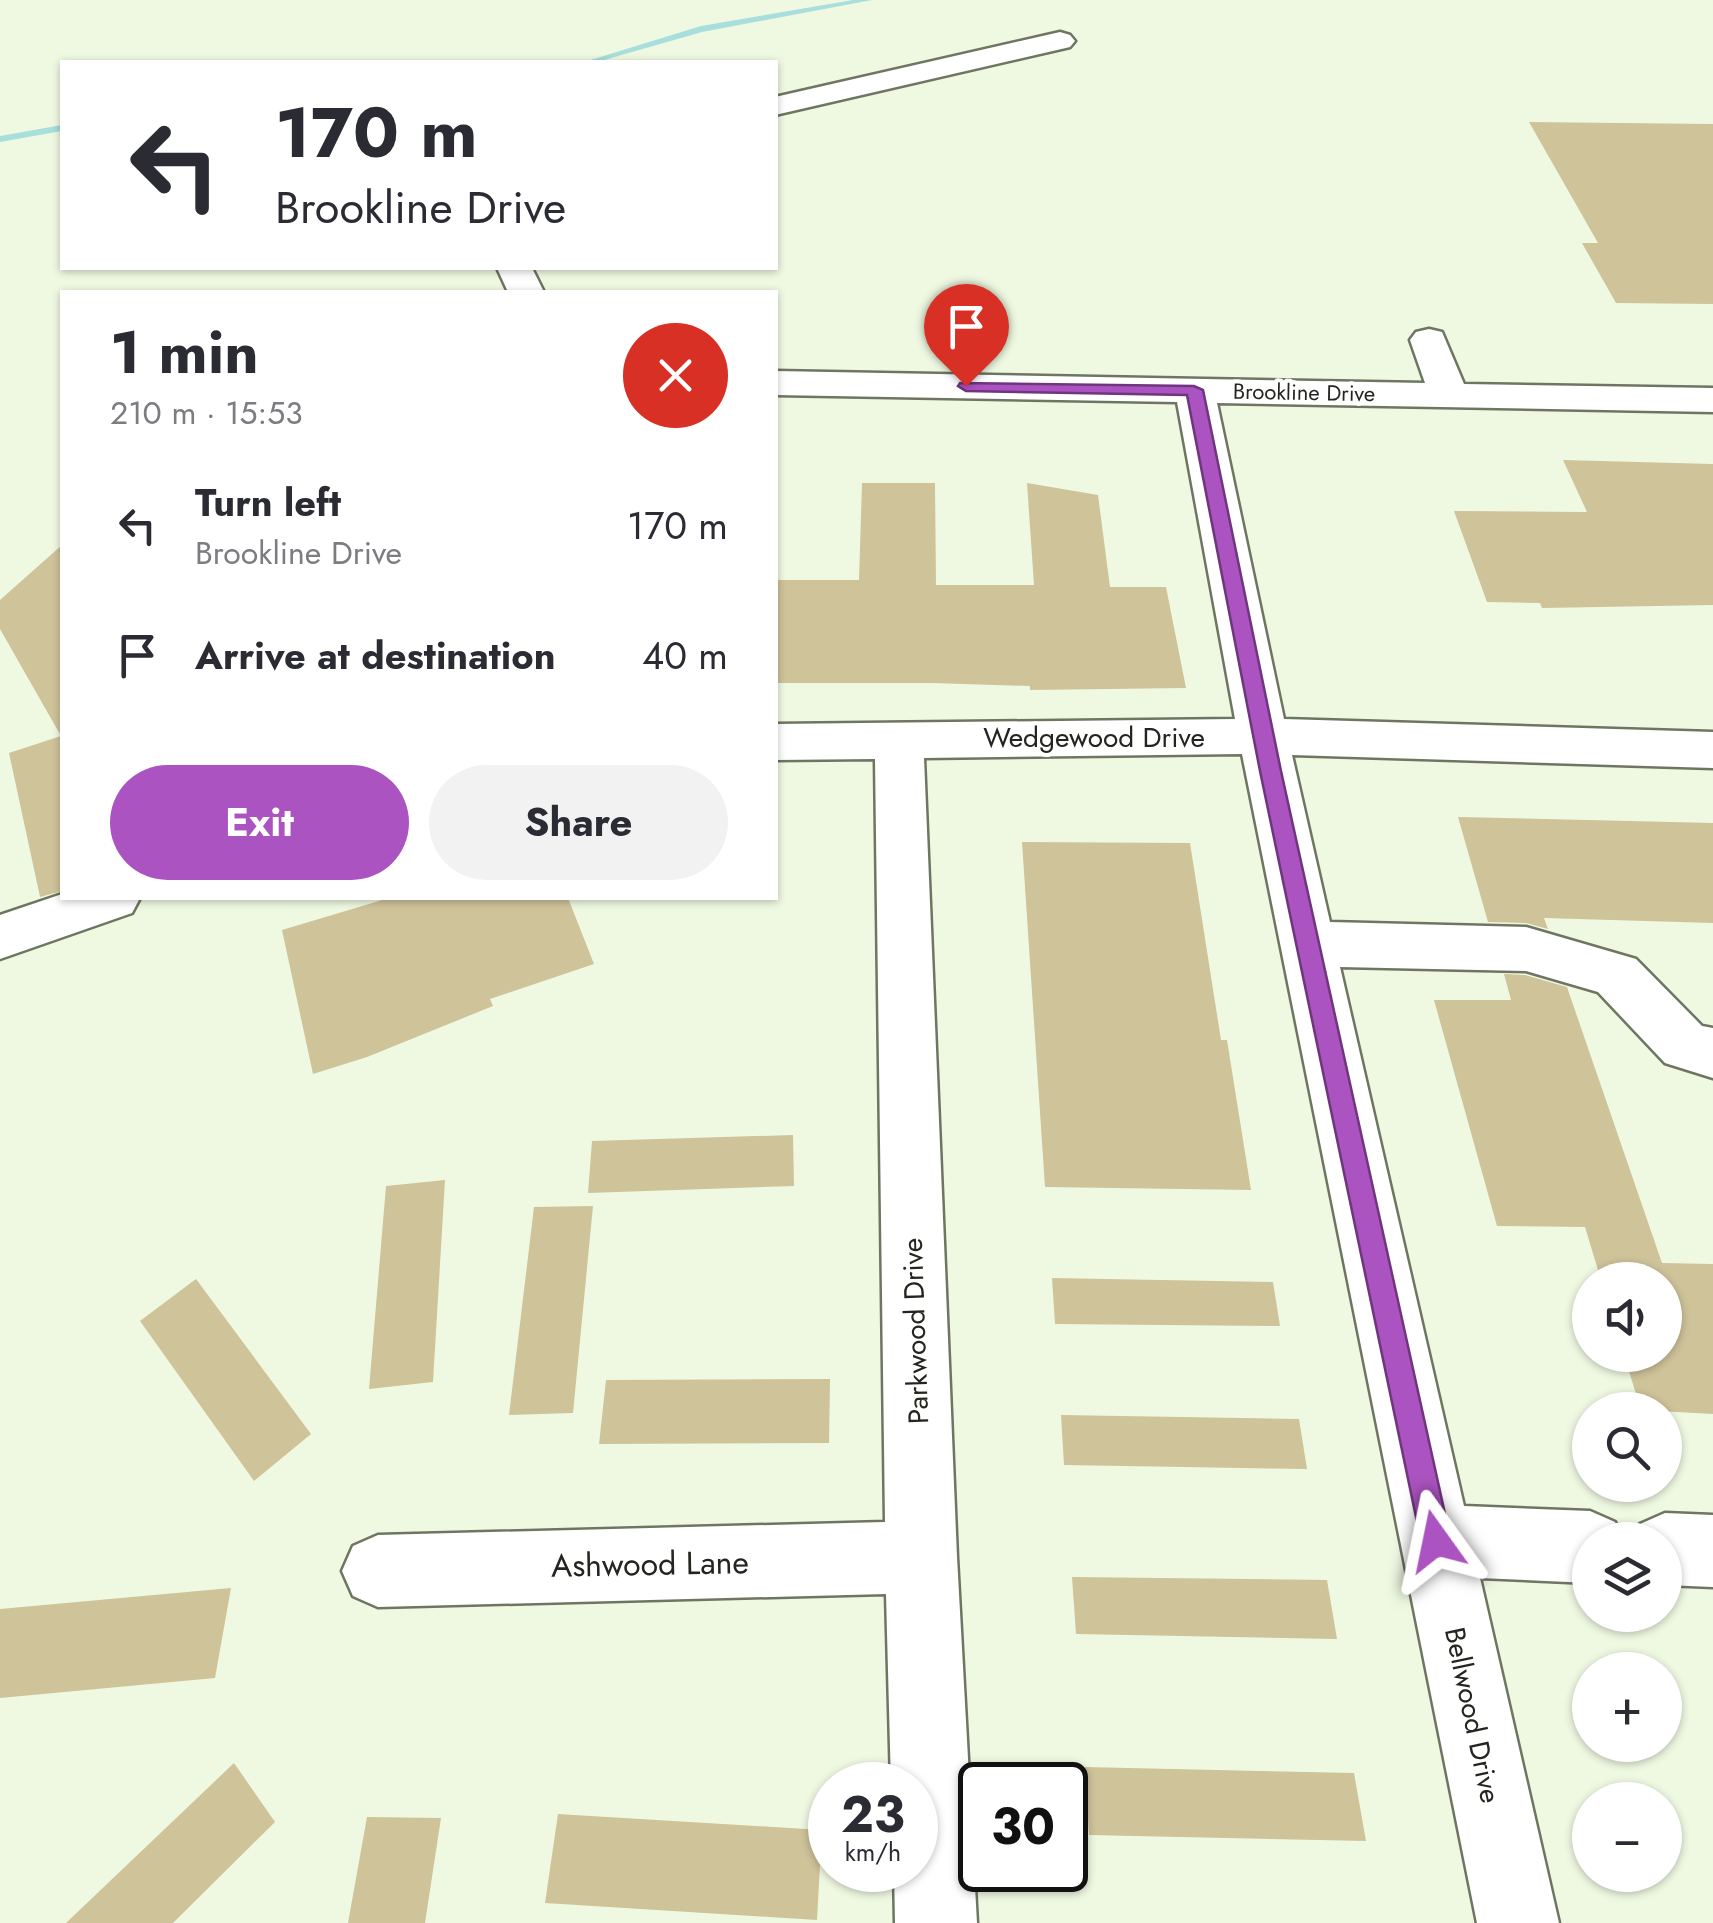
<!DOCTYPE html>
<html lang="en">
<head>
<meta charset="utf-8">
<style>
	:root { --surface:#fff; --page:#f2f2f3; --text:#2b2b33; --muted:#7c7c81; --accent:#ab53c0 }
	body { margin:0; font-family:Jost,sans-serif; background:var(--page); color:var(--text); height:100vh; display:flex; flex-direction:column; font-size:38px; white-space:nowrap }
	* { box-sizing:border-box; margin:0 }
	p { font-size:32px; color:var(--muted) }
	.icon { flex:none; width:55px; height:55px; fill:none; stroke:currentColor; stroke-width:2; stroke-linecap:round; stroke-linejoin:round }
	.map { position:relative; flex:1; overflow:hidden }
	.side { position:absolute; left:60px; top:290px; width:718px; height:610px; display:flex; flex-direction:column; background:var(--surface); border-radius:0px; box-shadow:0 2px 8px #0004 }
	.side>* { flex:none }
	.hud { position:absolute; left:60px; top:60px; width:718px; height:210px; border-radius:0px; box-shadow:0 2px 8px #0004; background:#fff; color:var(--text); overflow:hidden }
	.buttons { position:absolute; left:1572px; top:1262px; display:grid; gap:20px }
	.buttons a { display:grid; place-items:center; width:110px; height:110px; border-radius:50%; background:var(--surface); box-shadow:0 2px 8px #0004; font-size:50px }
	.speed { position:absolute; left:808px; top:1762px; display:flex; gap:20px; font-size:50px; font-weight:700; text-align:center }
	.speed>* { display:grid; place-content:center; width:130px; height:130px; border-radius:50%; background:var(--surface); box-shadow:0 2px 8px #0004; line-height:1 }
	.speed small { font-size:25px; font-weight:400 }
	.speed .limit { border:5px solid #111; border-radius:15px; background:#fff; color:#111 }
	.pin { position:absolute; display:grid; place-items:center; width:85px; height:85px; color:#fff; margin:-102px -42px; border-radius:50% 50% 50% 0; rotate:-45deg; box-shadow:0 0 10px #0007 }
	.pin .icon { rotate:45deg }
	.me { position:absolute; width:110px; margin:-55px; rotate:348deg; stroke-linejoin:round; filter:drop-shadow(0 0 8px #0008) }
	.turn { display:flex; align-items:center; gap:35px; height:210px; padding:0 50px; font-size:45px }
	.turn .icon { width:130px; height:130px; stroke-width:2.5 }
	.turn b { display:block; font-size:70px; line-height:85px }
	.round { display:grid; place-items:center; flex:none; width:105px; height:105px; border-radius:52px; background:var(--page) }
	.headline { display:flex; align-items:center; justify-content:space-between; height:170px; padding:0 50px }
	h1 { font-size:60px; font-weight:700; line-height:75px }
	.button { display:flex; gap:20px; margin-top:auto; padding:20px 50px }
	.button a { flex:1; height:115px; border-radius:60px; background:var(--accent); color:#fff; font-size:40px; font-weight:700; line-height:115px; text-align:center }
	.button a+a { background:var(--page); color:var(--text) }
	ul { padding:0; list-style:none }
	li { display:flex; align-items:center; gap:30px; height:130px; padding:0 50px }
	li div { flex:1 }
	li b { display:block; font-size:38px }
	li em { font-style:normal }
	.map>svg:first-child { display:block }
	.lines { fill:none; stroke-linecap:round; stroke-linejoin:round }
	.stream { fill:#a8dedc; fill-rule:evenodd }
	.building { fill:#cfc39a }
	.minor-casing { stroke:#6e7662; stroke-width:5 }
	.minor { fill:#fff; fill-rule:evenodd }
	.route { fill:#ab53c0; stroke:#6f367d; stroke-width:2.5 }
	.labels { text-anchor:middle; stroke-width:8; stroke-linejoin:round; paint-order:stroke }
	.far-street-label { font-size:22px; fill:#23261e; stroke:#fff }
	.street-label { font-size:28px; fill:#23261e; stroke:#fff }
	.near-street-label { font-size:32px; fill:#23261e; stroke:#fff }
</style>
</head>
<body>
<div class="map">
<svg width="1713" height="1923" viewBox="0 0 1713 1923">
	<rect width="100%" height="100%" fill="#eff9e2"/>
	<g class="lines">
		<g class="stream">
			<polygon points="853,0 872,0 702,32 597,62 584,62 701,26"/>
			<polygon points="62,125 62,131 0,142 0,136"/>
		</g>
	</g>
	<g class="building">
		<polygon points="1529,122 1713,124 1713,304 1616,303 1582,243 1598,243"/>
		<polygon points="1563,460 1713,464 1713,605 1542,608 1540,603 1487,602 1454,511 1587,512"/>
		<polygon points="862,483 935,483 936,585 1034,585 1027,483 1098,495 1110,587 1166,587 1186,688 1030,690 1030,686 932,683 775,683 775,580 859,580"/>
		<polygon points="62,545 62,891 40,897 9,753 61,736 0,629 0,600"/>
		<polygon points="1458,817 1713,823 1713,923 1544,918 1548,929 1526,923 1488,922"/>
		<polygon points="1022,842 1190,843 1221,1040 1227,1040 1251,1190 1045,1187"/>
		<polygon points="389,898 568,898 594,964 490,999 493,1006 367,1057 313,1074 282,930"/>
		<polygon points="1504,974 1525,975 1567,987 1662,1263 1713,1264 1713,1414 1641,1410 1624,1355 1665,1355 1665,1280 1601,1280 1585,1227 1497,1226 1434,1000 1511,1000"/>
		<polygon points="793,1135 794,1186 588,1193 592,1141"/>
		<polygon points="445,1180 433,1382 369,1389 386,1186"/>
		<polygon points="593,1206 573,1413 509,1415 534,1207"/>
		<polygon points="1052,1278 1273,1282 1280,1326 1055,1324"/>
		<polygon points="196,1279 311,1434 254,1481 140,1321"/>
		<polygon points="830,1379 829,1443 599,1444 606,1380"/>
		<polygon points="1061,1415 1299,1419 1307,1469 1064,1465"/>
		<polygon points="1072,1577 1327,1580 1337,1639 1076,1634"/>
		<polygon points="231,1588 215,1678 0,1698 0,1609"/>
		<polygon points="234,1763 275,1822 173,1923 66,1923"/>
		<polygon points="1085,1767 1354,1773 1366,1841 1089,1835"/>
		<polygon points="558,1814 822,1830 817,1920 545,1903"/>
		<polygon points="367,1817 441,1818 425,1923 348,1923"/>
	</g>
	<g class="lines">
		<defs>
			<g id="minor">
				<polygon points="1060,32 1070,35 1075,41 1070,47 775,115 775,97"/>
				<polygon points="497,268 532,268 544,292 508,292"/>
				<polygon points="1429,329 1442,332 1464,384 1713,388 1713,412 1217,403 1284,719 1713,732 1713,768 1292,755 1330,922 1526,927 1636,959 1702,1026 1713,1028 1713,1078 1665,1063 1598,992 1526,971 1340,967 1464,1506 1590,1511 1615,1522 1623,1540 1590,1540 1590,1583 1480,1578 1559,1923 1477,1923 1242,754 924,758 957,1557 977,1923 895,1923 894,1870 915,1870 915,1785 891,1785 886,1594 378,1607 353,1596 342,1571 353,1546 378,1535 885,1522 875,759 775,760 775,724 1235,719 1177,402 775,395 775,371 1425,383 1410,340 1416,332"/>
				<polygon points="62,894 62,898 140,898 132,913 0,959 0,915"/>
				<polygon points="1665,1513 1713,1515 1713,1587 1665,1585 1665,1540 1633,1540 1640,1524"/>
			</g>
		</defs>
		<use href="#minor" class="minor-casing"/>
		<use href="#minor" class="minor"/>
	</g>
	<polygon class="route" points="960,383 1194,386 1203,390 1281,771 1451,1541 1446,1551 1436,1556 1426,1551 1421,1541 1260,771 1187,395 966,391 958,386"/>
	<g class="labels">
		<g class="far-street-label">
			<text transform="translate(1304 392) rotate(1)" y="8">Brookline Drive</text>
		</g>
		<g class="street-label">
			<text x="1094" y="747">Wedgewood Drive</text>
			<text transform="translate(915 1331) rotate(-92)" y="10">Parkwood Drive</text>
			<text transform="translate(1473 1715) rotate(78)" y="10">Bellwood Drive</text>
		</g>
		<g class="near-street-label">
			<text transform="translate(650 1564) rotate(-1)" y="11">Ashwood Lane</text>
		</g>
	</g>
</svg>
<div class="buttons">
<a><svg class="icon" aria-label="sound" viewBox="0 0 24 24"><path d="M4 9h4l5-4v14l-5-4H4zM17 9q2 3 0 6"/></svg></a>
<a><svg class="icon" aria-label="search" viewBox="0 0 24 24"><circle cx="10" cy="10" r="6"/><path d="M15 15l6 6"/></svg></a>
<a><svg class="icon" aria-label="layers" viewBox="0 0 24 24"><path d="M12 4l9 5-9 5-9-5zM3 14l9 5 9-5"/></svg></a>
<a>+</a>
<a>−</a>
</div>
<div class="speed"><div>23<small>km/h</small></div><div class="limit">30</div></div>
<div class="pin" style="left:966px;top:386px;background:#d93025"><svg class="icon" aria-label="arrive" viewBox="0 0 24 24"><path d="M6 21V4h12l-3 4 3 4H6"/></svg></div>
<svg class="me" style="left:1436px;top:1541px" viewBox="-20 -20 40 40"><path d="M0-17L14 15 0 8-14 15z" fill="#ab53c0" stroke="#fff" stroke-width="4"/></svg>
<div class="hud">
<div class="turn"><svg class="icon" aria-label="left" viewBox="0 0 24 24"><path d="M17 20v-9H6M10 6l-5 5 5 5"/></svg><div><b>170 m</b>Brookline Drive</div></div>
</div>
<section class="side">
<div class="headline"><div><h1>1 min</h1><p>210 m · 15:53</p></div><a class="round" style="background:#d93025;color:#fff"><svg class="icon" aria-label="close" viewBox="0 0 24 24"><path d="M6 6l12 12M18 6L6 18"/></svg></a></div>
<ul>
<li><svg class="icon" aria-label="left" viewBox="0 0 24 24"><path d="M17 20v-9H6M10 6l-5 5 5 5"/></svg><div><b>Turn left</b><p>Brookline Drive</p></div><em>170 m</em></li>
<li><svg class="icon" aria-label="arrive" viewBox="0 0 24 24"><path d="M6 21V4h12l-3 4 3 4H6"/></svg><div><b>Arrive at destination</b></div><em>40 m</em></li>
</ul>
<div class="button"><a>Exit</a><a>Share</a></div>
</section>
</div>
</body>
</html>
